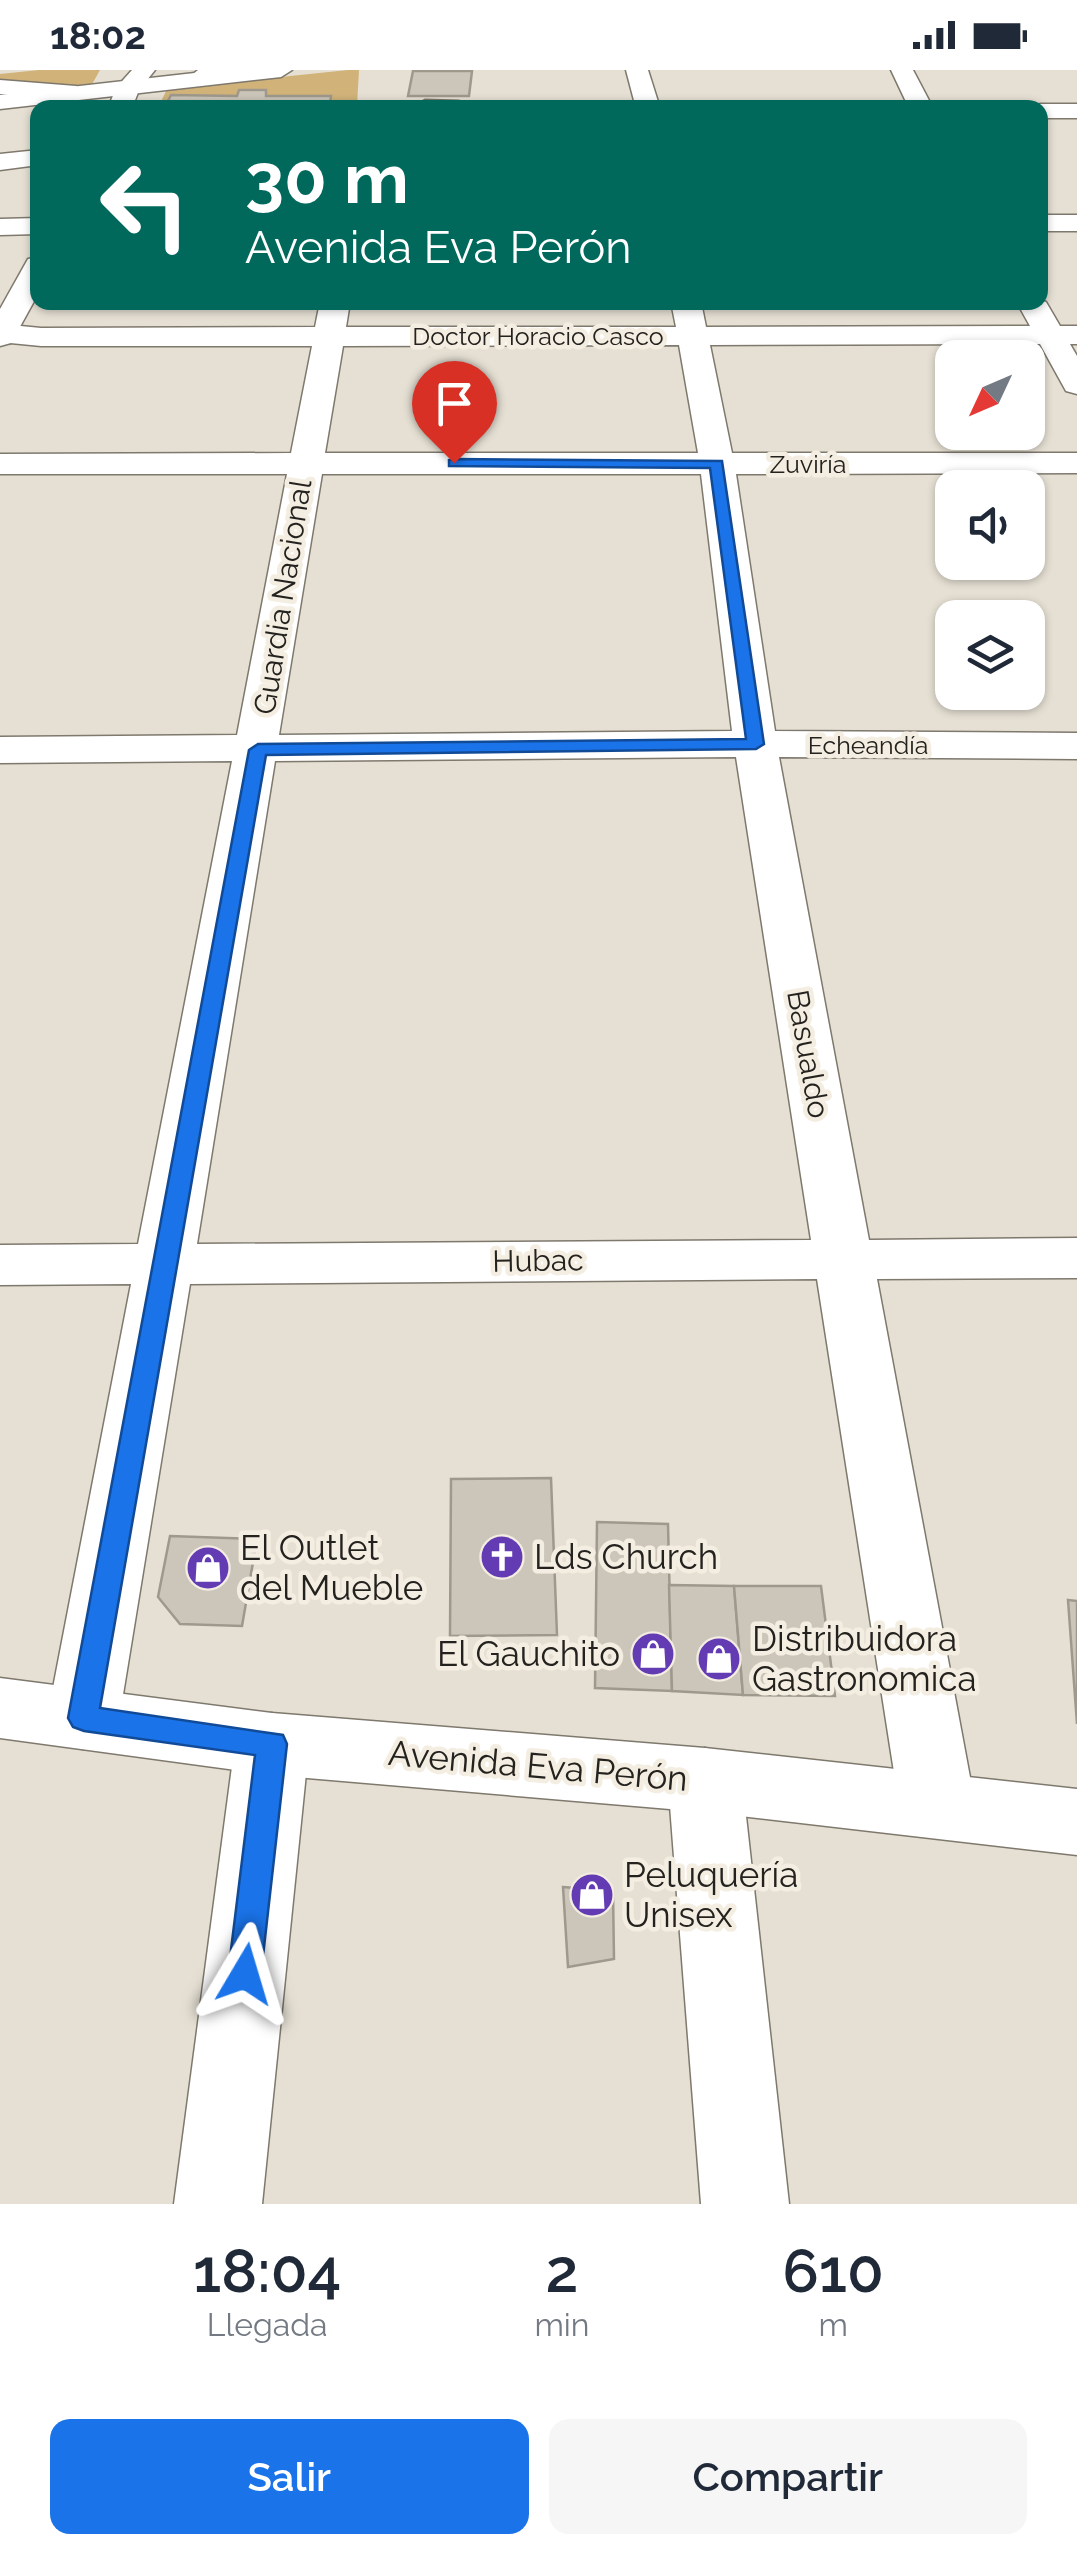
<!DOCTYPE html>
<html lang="es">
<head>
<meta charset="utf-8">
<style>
	:root { --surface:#fff; --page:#f6f6f7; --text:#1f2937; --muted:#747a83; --accent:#1a73e8 }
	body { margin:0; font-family:Raleway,sans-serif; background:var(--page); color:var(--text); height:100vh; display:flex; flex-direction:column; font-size:38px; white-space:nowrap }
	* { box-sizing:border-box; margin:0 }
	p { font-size:32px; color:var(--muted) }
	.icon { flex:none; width:55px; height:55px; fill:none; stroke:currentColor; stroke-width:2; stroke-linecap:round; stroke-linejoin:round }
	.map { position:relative; height:2134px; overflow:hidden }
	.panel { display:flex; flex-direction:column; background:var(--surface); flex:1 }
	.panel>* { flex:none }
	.banner { position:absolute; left:30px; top:30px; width:1018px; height:210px; border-radius:20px; box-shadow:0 2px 8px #0004; background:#00695c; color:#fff; overflow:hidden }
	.needle { width:65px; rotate:226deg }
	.buttons { position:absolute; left:935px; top:270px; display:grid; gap:20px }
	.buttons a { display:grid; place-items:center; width:110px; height:110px; border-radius:20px; background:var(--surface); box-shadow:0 2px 8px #0004; font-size:50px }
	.pin { position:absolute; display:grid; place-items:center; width:85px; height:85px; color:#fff; margin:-102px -42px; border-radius:50% 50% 50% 0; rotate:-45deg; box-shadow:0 0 10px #0007 }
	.pin .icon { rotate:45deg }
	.me { position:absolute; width:110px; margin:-55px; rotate:7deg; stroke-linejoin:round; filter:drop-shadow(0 0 8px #0008) }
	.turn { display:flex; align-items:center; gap:35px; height:210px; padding:0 50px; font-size:45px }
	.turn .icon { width:130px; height:130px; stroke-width:2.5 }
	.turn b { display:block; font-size:70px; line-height:85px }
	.eta { display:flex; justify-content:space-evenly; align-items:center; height:170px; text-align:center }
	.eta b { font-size:60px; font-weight:600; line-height:70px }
	.action { display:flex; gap:20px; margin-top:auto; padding:20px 50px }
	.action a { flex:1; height:115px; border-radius:20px; background:var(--accent); color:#fff; font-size:40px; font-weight:600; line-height:115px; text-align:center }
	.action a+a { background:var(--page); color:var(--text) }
	.status { display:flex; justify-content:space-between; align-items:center; height:70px; padding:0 50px; background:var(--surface); direction:ltr }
	.status svg { height:28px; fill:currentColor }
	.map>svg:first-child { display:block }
	.green { fill:#d1b37a; fill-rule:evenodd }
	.building { fill:#ccc6ba; stroke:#9f998d; stroke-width:2.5 }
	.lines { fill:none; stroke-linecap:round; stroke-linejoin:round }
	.minor-casing { stroke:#7e786d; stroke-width:3 }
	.major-casing { stroke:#7e786d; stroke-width:3 }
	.highway-casing { stroke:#7e786d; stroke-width:3 }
	.minor { fill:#fff; fill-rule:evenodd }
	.major { fill:#fff; fill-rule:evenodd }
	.highway { fill:#fff; fill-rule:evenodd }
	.route { fill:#1a73e8; stroke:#114b97; stroke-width:2.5 }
	.labels { text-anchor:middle; stroke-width:9; stroke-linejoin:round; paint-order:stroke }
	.far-street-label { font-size:25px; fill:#24221e; stroke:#f4ede1 }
	.street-label { font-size:30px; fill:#24221e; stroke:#f4ede1 }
	.near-poi-label { font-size:35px; fill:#24221e; stroke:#f4ede1; text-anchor:start }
	.near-street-label { font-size:35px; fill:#24221e; stroke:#f4ede1 }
</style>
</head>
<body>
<div class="status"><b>18:02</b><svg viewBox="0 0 49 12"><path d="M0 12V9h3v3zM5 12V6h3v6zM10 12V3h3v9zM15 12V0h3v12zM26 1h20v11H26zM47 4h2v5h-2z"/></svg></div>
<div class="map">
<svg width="1077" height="2134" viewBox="0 0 1077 2134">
	<rect width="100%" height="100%" fill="#e6e0d4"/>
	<g class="green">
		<polygon points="39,0 100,0 90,18 0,15 0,4"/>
		<path d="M 348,0 L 359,0 L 357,36 L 399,38 L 158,38 L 167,19 ZM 240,20 L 266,20 L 266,26 L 331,26 L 329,34 L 168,32 L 172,25 L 237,26 Z"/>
	</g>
	<g class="building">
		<polygon points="413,1 472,1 469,26 408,26"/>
		<polygon points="239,20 266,20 266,26 331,26 330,34 167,33 171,25 237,26"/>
		<polygon points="551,1408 557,1565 450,1566 451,1409"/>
		<polygon points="597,1452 668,1454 672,1621 595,1618"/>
		<polygon points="170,1466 257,1469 242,1556 180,1554 158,1527"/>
		<polygon points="669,1515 734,1516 743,1625 672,1621"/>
		<polygon points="734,1516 821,1516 835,1626 743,1625"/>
		<polygon points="1068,1530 1077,1531 1077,1654"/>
		<polygon points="563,1817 613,1821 614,1889 568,1897"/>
	</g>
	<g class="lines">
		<defs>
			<g id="minor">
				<polygon points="221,0 292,0 281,7 0,39 0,25"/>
				<polygon points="626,0 648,0 660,38 636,38"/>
				<polygon points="891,0 913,0 933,38 909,38"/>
				<polygon points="425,30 459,31 470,38 413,37"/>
				<polygon points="1040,34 1077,34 1077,48 1040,48 1040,38 1031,38"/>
				<polygon points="38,80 38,95 0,100 0,84"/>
				<rect x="1040" y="145" width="37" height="16"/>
				<polygon points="38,148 38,164 0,165 0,149"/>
				<path d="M 1040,230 L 1046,232 L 1060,256 L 1077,256 L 1077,274 L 1070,274 L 1077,286 L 1077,324 L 1066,321 L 1040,274 L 710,275 L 732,383 L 1077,383 L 1077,403 L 736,404 L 775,661 L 1077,663 L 1077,689 L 779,687 L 869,1170 L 1077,1168 L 1077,1208 L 877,1209 L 975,1734 L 964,1757 L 937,1766 L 910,1757 L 899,1734 L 817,1209 L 190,1214 L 119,1649 L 109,1670 L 83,1679 L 57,1670 L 47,1649 L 131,1214 L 0,1215 L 0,1175 L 138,1174 L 232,691 L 0,693 L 0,667 L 237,665 L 287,404 L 0,404 L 0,384 L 291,383 L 312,276 L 41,276 L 0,272 L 0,254 L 41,258 L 315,257 L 320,232 L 350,232 L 346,257 L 676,257 L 671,232 L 701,232 L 706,257 L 1030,256 L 1020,238 L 1024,232 ZM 679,275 L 698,383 L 325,383 L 343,276 ZM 322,404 L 701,404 L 732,661 L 279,665 ZM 736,687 L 811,1170 L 197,1174 L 275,691 Z"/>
				<polygon points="272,1643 298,1652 309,1674 262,2134 174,2134 235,1674 246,1652"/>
				<polygon points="705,1678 731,1687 742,1710 789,2134 701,2134 668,1710 679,1687"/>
			</g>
			<g id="major">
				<polygon points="132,0 155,0 139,20 132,38 108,38 116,18"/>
				<polygon points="38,187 38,224 11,273 0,276 0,239 28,189"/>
				<polygon points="0,1608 272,1643 705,1678 1077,1719 1077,1785 705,1742 272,1705 0,1668"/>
			</g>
			<g id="highway">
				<polygon points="198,0 227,0 206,14 190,14 187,9"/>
				<polygon points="0,10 76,16 88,23 76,30 0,24"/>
			</g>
		</defs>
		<use href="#minor" class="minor-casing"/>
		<use href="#major" class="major-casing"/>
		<use href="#highway" class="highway-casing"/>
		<use href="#minor" class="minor"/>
		<use href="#major" class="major"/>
		<use href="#highway" class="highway"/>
	</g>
	<polygon class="route" points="454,389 722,391 764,674 756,679 266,685 100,1638 283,1665 287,1674 261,1904 257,1915 245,1919 233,1915 228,1904 255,1685 84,1661 73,1657 68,1648 249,680 258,674 746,669 710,398 449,396 449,390"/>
	<defs>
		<symbol id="church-disc" viewBox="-11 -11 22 22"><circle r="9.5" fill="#633cb4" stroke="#f4ede1"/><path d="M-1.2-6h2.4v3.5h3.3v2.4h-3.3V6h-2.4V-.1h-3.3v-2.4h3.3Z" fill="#fff"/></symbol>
		<symbol id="shop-disc" viewBox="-11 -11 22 22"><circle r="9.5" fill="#633cb4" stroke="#f4ede1"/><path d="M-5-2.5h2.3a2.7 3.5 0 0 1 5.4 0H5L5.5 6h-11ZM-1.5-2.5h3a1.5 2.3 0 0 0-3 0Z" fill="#fff"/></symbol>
	</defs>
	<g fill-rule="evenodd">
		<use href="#church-disc" x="477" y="1462" width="50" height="50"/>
		<use href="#shop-disc" x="183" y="1473" width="50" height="50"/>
		<use href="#shop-disc" x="628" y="1559" width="50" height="50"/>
		<use href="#shop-disc" x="694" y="1564" width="50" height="50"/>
		<use href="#shop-disc" x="567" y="1800" width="50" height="50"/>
	</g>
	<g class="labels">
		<g class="far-street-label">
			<text x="538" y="275">Doctor Horacio Casco</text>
			<text x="808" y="403">Zuviría</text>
			<text x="868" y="684">Echeandía</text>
		</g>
		<g class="street-label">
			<text transform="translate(283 527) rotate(-81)" y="10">Guardia Nacional</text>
			<text transform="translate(808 984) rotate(80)" y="10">Basualdo</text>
			<text transform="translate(538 1191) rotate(-1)" y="10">Hubac</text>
		</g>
		<g class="near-poi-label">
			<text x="240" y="1490">El Outlet<tspan x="240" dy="40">del Mueble</tspan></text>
			<text x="534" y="1499">Lds Church</text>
			<text x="752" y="1581">Distribuidora<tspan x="752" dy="40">Gastronomica</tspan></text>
			<text x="620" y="1596" text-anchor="end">El Gauchito</text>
			<text x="624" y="1817">Peluquería<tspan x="624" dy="40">Unisex</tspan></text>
		</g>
		<g class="near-street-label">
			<text transform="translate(538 1696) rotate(5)" y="12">Avenida Eva Perón</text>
		</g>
	</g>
</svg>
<div class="buttons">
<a><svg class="needle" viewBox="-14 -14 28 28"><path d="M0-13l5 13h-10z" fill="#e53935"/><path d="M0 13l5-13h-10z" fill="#747a83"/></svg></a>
<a><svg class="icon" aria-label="sound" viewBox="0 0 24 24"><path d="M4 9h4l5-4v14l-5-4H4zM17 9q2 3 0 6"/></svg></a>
<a><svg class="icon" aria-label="layers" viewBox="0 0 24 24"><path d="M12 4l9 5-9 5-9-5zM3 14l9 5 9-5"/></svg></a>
</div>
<div class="pin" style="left:454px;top:393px;background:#d93025"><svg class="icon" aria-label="arrive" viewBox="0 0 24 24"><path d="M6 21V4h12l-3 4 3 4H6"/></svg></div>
<svg class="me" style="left:245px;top:1904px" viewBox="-20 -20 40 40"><path d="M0-17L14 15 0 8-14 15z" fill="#1a73e8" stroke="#fff" stroke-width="4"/></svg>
<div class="banner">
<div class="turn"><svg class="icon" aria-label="left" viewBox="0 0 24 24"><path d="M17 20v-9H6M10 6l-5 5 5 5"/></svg><div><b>30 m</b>Avenida Eva Perón</div></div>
</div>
</div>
<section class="panel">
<div class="eta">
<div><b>18:04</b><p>Llegada</p></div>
<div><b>2</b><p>min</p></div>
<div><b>610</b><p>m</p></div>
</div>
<div class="action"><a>Salir</a><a>Compartir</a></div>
</section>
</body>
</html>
